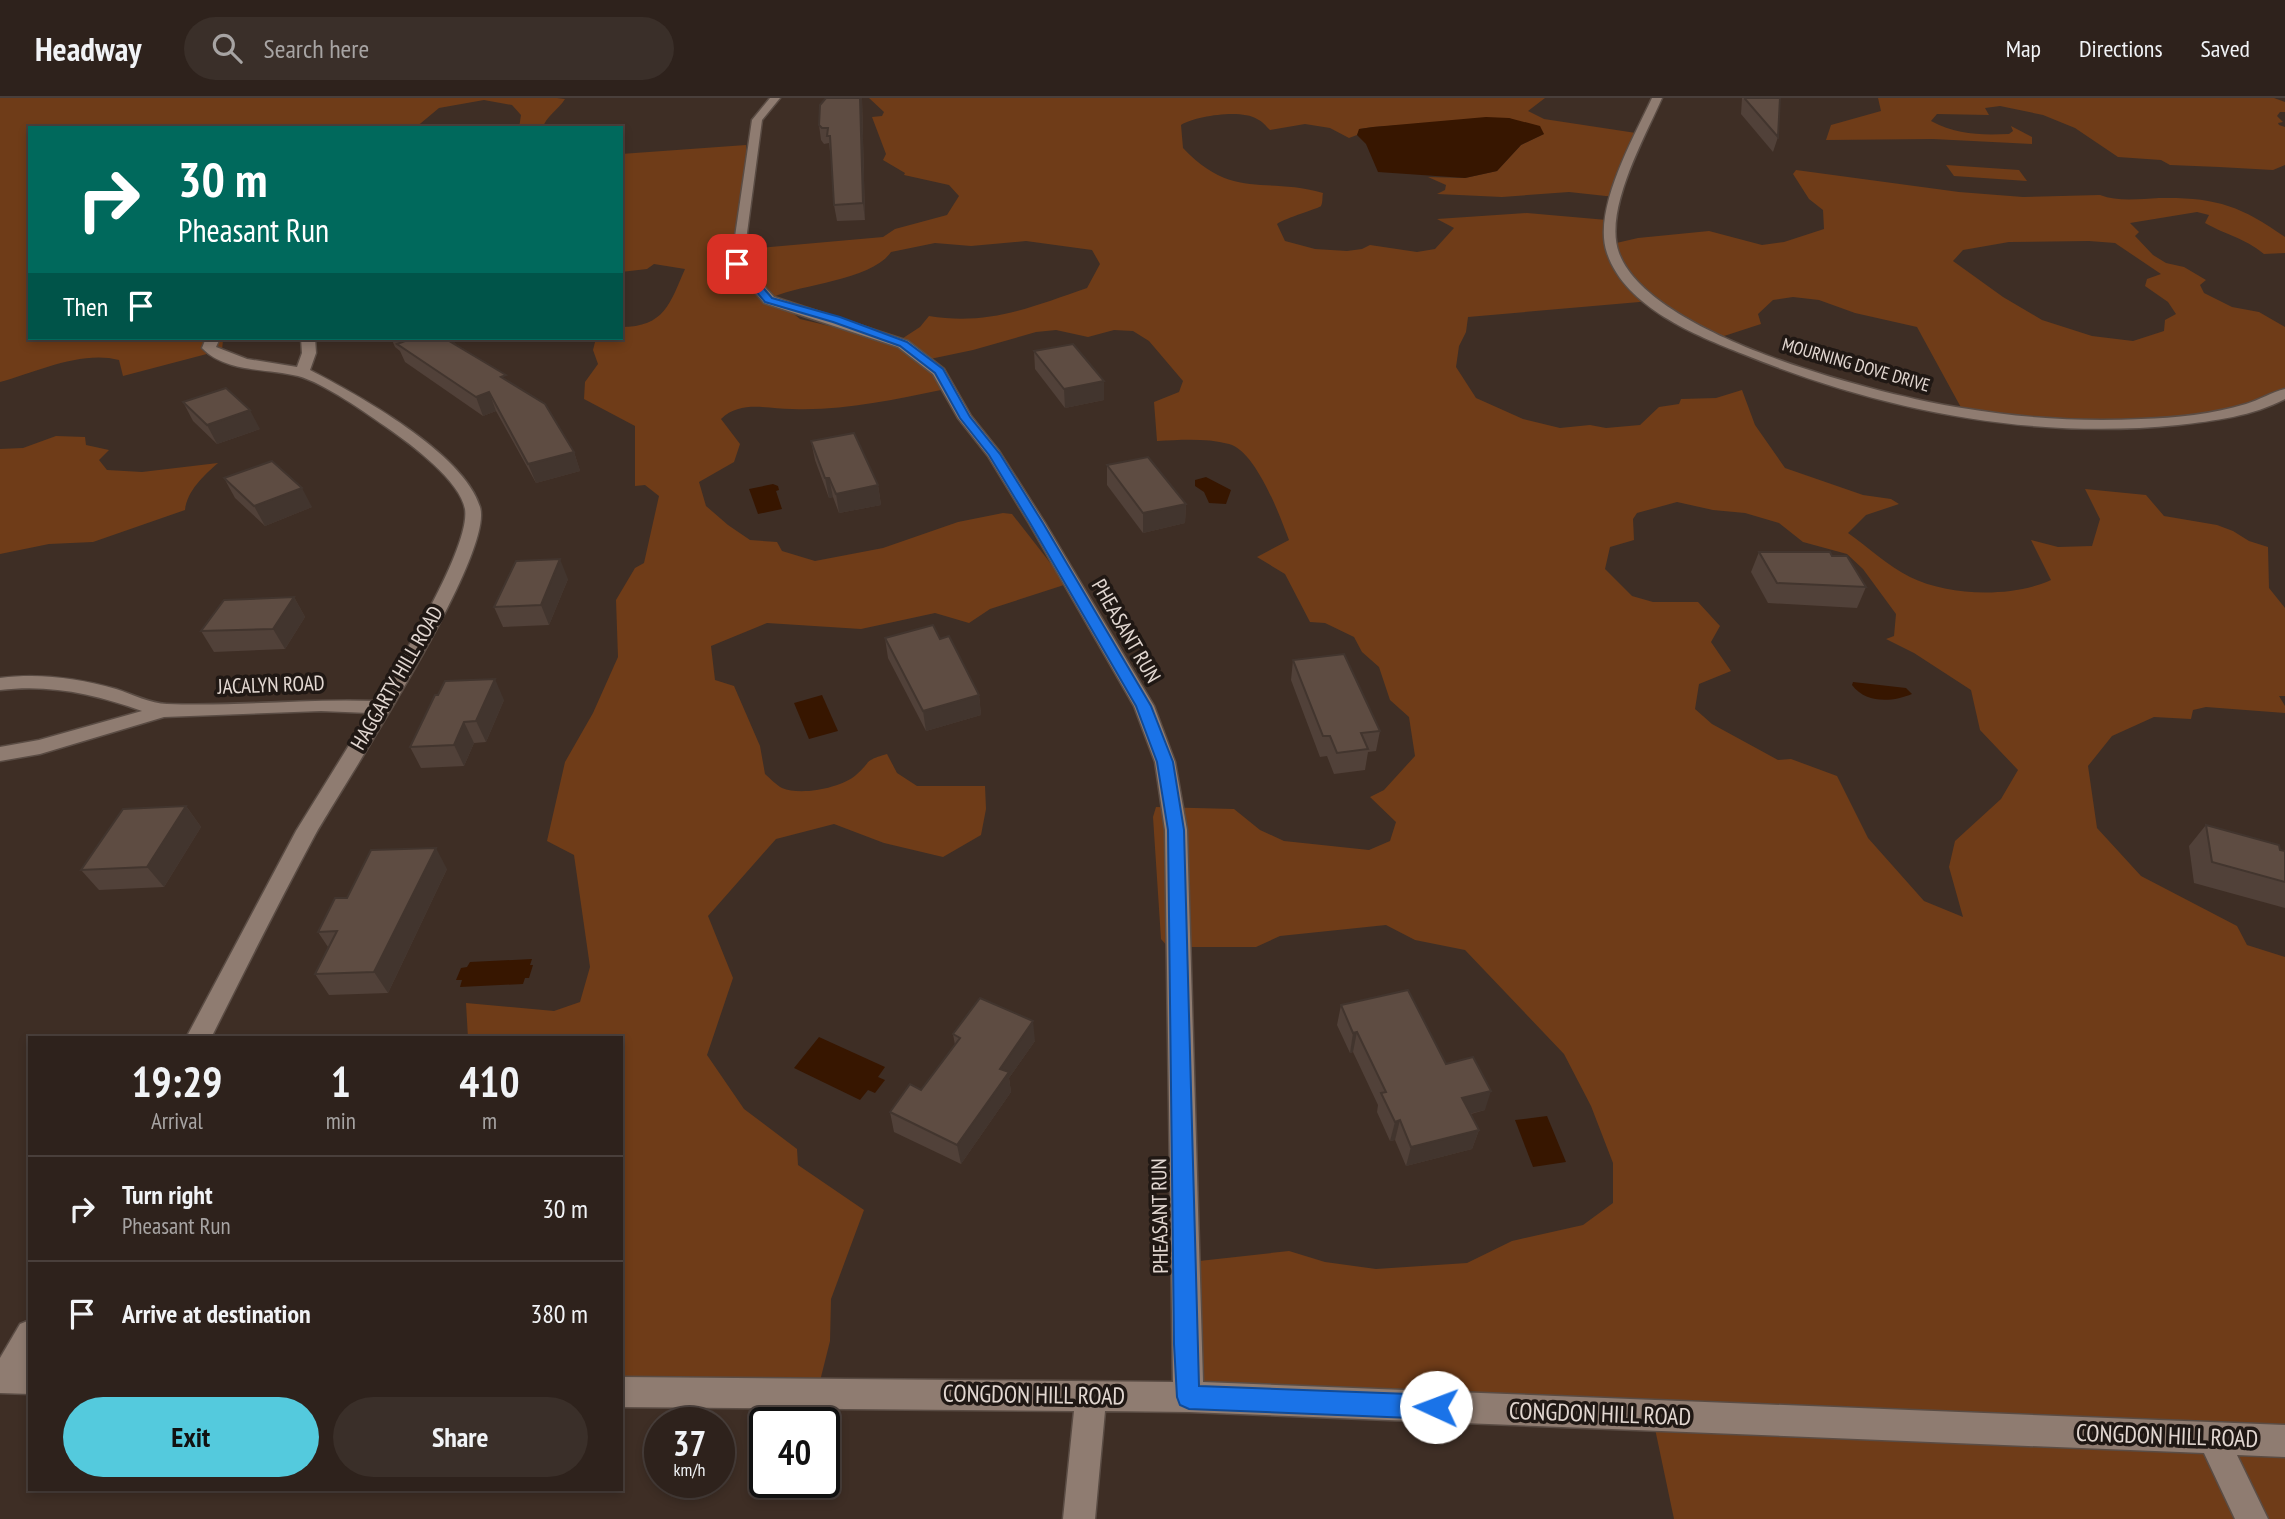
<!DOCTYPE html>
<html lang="en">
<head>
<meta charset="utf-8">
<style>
	:root { --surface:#2e221c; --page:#3a2f29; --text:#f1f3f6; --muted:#a7a4a3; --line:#493f3b; --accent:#54cadd }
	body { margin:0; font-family:"PT Sans Narrow",sans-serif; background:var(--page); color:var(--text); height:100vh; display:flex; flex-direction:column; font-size:26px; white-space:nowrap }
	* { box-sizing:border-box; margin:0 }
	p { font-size:23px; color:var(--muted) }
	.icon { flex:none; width:38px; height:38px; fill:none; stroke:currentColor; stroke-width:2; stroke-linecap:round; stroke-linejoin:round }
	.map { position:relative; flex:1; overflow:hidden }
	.panel { position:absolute; left:28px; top:938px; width:595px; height:455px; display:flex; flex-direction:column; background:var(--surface); border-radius:0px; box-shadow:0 4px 10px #0003,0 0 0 2px var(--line) }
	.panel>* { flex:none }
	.guide { position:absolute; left:28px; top:28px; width:595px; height:214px; border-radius:0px; box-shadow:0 4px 10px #0003,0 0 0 2px var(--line); background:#00695c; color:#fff; overflow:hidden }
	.speed { position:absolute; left:644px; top:1309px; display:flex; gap:14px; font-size:35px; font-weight:700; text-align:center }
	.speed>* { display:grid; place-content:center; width:91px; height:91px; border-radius:50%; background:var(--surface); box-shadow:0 4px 10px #0003,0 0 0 2px var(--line); line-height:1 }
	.speed small { font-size:18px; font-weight:400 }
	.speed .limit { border:4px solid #111; border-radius:10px; background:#fff; color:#111 }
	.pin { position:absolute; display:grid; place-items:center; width:60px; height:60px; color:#fff; margin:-30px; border-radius:14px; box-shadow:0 4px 10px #0006 }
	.me { position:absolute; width:77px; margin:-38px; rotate:272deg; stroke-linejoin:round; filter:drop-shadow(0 0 5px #0008) }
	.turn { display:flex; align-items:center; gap:24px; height:147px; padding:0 35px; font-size:32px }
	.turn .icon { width:91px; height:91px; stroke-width:2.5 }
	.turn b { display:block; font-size:49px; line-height:60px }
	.then { display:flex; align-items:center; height:66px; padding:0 35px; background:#0003; gap:14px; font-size:26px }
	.eta { display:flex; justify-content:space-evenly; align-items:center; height:119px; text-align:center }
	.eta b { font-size:42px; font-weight:700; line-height:49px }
	.primary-button { display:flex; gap:14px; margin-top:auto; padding:14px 35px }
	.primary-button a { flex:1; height:80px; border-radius:42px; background:var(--accent); color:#111; font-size:28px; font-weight:700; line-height:80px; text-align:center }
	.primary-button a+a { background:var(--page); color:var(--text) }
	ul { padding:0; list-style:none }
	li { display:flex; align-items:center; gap:21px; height:105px; padding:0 35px; border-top:2px solid var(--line) }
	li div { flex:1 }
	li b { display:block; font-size:26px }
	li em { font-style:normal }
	header { display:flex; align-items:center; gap:42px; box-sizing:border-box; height:98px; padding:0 35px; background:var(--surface); border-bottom:2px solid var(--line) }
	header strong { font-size:33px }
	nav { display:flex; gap:38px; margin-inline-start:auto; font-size:24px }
	.search { width:490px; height:63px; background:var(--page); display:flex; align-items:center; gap:18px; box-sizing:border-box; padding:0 24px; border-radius:38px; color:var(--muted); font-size:26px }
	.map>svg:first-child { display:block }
	.green { fill:#6f3c18; fill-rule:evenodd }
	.water { fill:#371600 }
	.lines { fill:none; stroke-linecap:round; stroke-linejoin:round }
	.minor-casing { stroke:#5a4c44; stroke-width:3 }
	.minor { fill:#8f7c71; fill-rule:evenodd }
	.wall { fill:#514139 }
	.shaded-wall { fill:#42352e }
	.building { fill:#5e4c42; stroke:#42352e; stroke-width:2 }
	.route { fill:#1a73e8; stroke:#114b97; stroke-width:2 }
	.labels { text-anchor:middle; stroke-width:7; stroke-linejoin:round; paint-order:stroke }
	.far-street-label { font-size:18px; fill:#e2d7d1; stroke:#201814 }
	.street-label { font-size:21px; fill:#e2d7d1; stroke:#201814 }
	.near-street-label { font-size:24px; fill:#e2d7d1; stroke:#201814 }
</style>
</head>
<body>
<header>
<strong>Headway</strong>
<div class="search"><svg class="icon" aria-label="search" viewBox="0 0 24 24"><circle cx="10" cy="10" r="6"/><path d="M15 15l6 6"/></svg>Search here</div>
<nav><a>Map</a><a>Directions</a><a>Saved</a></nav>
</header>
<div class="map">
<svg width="2285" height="1421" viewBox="0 0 2285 1421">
	<rect width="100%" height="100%" fill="#3e2e25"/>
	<g class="green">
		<path d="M 0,0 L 557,0 L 565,1 C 559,11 545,19 543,30 L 519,30 L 521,17 L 512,7 L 484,2 L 439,10 L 415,30 L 30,30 L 30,240 L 228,240 L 223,242 L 222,252 L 123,278 L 119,262 C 82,252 36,274 0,284 Z"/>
		<path d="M 869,0 L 1545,0 L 1528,13 L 1544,21 L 1636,35 L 1615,99 L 1569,94 L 1502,99 L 1437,96 L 1445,92 L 1446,87 L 1428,79 L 1465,80 L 1497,73 L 1521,47 L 1544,36 L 1509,20 L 1373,29 L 1360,31 L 1357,37 L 1349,40 L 1330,30 L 1305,26 L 1270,32 C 1266,28 1262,23 1257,21 C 1241,11 1196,18 1181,27 L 1183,50 C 1233,103 1264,78 1323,95 C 1322,100 1323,104 1321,108 C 1320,110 1285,120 1277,126 L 1285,143 L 1315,151 L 1347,153 L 1362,151 L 1370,147 L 1417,154 L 1435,151 L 1454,130 L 1437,121 L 1527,115 L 1607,122 L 1612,146 L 1638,140 L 1709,133 L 1762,147 L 1784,144 L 1824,131 L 1823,112 L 1809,101 L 1793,76 L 1796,72 L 1959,94 L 2023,99 L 2100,97 C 2118,104 2140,101 2159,100 C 2214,99 2240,107 2285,139 L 2285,155 L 2264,156 C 2243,139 2228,138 2205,125 L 2209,117 L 2197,114 L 2130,125 L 2139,134 L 2135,138 L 2153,157 L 2166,165 L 2184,169 L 2206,182 L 2200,187 L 2204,195 L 2232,209 L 2259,214 L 2285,229 L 2285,295 L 2239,312 L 2106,328 L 1964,315 L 1917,229 L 1855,215 L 1819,202 L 1793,199 L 1773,202 L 1758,216 L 1761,226 L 1721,239 L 1651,203 L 1468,219 L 1466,234 L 1459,248 L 1456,269 L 1476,300 L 1523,321 L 1560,330 L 1590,327 L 1606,330 L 1640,327 L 1659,309 L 1679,306 L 1681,301 L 1716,300 L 1742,292 L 1755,327 L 1785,370 L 1863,397 L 1891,401 L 1899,406 L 1866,417 L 1848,435 C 1868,449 1888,468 1910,479 C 1948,498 2012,500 2051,482 L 2031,442 L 2058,449 L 2092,448 L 2100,421 L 2085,391 L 2146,397 L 2164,418 L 2217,427 L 2233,433 L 2249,443 L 2268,449 L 2269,490 L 2285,510 L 2285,598 L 2279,598 L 2285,608 L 2285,615 L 2206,609 L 2193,612 L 2191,621 L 2154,619 L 2112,638 L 2088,668 L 2097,730 L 2141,778 L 2237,828 L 2247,847 L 2285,859 L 2285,1421 L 1674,1421 L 1654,1326 L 1184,1293 L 1181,1165 L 1289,1153 L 1325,1164 L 1376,1171 L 1467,1165 L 1512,1143 L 1583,1127 L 1613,1105 L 1613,1065 L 1591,1008 L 1564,956 L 1465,852 L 1415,842 L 1386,827 L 1280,838 L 1256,849 L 1168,849 L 1161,841 L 1153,719 L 1156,709 L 1234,711 L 1260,732 L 1284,743 L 1369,752 L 1390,743 L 1396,724 L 1370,699 L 1384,692 L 1415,658 L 1409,619 L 1390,602 L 1379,569 L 1362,554 L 1354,539 L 1325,525 L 1310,524 L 1285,476 L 1257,459 L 1289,442 C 1280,418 1256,353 1229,346 C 1206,340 1180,342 1157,343 L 1154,304 L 1179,294 L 1183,283 L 1149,243 L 1133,233 L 1114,232 L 1088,239 L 1056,232 L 1036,234 L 973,252 L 930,261 L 943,289 L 941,292 C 891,302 843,313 792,311 C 767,311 741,302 721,321 L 740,346 L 734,364 L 699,384 L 706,408 L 728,427 L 750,442 L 777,444 L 782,453 L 815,463 L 883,450 L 958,424 L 1003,415 L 1012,416 L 1062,480 L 1064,487 L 990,511 L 969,525 L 935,515 L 861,531 L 767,525 L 711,548 L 715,582 L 734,588 L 760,648 L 765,676 C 770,680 776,687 782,690 C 801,698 841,690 856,677 C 872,663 863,663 887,656 L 897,675 L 917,688 L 985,688 L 986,711 L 981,737 L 943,759 L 884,745 L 834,726 L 776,741 L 708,818 L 733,880 L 707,957 L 744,1011 L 797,1051 L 798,1067 L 864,1112 L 831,1201 L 830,1243 L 818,1291 L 621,1294 L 621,940 L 468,940 L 466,905 L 554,913 L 580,904 L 590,869 L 574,757 L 547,743 L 565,664 L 593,615 L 618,559 L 616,502 L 635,470 L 644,465 L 659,398 L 645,387 L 635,388 L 635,328 L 584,301 L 585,284 L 598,266 L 593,252 L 596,240 L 621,240 L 621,229 C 665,229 670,205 685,171 L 654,166 L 647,171 L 621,174 L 621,56 L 746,47 L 746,149 L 748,151 L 883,139 L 895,131 L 947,117 L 959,98 L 949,87 L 904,77 L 905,75 L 883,62 L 886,56 L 872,19 L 882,18 L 884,14 ZM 1026,143 L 1092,152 L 1100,166 L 1087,190 C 1032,209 988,228 929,218 L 920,229 L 897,244 L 800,221 L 773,199 C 803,186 872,182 891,154 L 935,145 L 971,148 ZM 2089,143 L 2115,145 L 2161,176 L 2147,181 L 2145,188 L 2168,204 L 2176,216 L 2165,222 L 2164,233 L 2133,243 L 2092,238 L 2042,222 L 2003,199 L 1953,163 L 1963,152 L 2009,144 ZM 1677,404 L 1713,412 L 1745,415 L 1779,425 L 1803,444 L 1847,456 L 1863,471 L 1896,516 L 1894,538 L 1886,541 L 1914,555 L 1971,592 L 1980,632 L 2018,672 L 2001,701 L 1955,743 L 1949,769 L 1963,819 L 1924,803 L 1868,740 L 1837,678 L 1791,661 L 1778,662 L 1712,626 L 1695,611 L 1699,586 L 1731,573 L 1711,544 L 1720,528 L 1698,504 L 1653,504 L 1632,498 L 1605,471 L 1610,449 L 1634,442 L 1633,421 L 1637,415 Z"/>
		<path d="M 1878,0 L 2274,0 L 2285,4 L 2285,14 L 2280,14 L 2277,18 L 2283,24 L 2278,25 L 2279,27 L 2285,29 L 2285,67 L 2273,72 L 2219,69 L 2170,67 L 2161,62 L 2118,59 L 2075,30 L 2043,17 L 2000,8 L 1985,10 L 1989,17 L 1937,16 L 1931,23 C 1957,37 1980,37 2009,36 L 2013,33 L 2011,28 L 2032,39 L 2032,46 L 1933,41 L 1826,42 L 1831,27 L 1881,13 Z"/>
		<polygon points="1946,67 2019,72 2027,83 1954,78"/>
		<path d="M 56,338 L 85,339 L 86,347 L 109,352 L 99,362 L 107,372 L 142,374 L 218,365 C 204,377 187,393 185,412 L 93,444 L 49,446 L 0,456 L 0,351 L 23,350 Z"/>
	</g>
	<g class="water">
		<polygon points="1486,19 1509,20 1540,28 1544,36 1521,47 1497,73 1465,80 1378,74 1366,46 1357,37 1359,31 1373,29"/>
		<polygon points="1206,379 1231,392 1226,406 1209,405 1204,394 1195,388 1195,382"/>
		<polygon points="773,386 778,388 779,392 776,393 782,411 758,416 749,391"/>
		<path d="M 1853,584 L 1906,590 L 1912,596 C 1893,604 1866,606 1852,587 Z"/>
		<polygon points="822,597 838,633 809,641 794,605"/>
		<polygon points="532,861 530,867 533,867 529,880 525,880 523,886 460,889 462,882 456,882 461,870 467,869 470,864"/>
		<polygon points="819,939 885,969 878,979 885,982 875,995 868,992 860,1002 794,970"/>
		<polygon points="1547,1018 1566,1064 1533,1069 1515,1022"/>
	</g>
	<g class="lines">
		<defs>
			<g id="minor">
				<polygon points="770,0 780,0 762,22 743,165 774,199 908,243 944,271 971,318 999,353 1045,425 1154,608 1175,664 1187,732 1203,1284 2285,1327 2285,1359 2237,1357 2268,1421 2235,1421 2204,1355 1189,1314 1105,1313 1095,1421 1063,1421 1074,1313 621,1309 621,1279 1173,1284 1165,732 1155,664 1134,608 1029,425 988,358 958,320 933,276 898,249 764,205 731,166 752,22"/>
				<path d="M 1652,0 L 1662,0 C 1645,39 1603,113 1619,155 C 1650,239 1881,297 1962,310 C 2021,320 2081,324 2141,321 C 2176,320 2212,316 2246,306 C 2259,302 2272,294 2285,291 L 2285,301 C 2253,318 2214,323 2178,327 C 2030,342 1880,312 1743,256 C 1695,237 1625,209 1607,155 C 1592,112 1634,39 1652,0 Z"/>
				<path d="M 206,240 L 220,240 L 216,249 L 247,261 L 297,269 L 302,255 L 301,240 L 315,240 L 316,255 L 310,272 C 358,297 464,355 480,409 C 495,457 345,684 315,737 C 279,804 245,872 211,940 L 186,940 L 296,733 L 369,615 L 321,613 L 164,619 L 40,656 L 0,663 L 0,649 L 39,642 L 142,613 C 94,596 50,586 0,592 L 0,580 C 40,575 77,580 116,591 C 132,596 151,606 167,606 C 236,609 306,600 376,603 C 398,567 471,449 465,411 C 460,383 412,347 389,331 C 366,315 324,285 298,278 C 267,270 226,275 202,250 Z"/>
				<polygon points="30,1222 30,1296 0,1295 0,1260 20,1226"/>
			</g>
		</defs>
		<use href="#minor" class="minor-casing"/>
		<use href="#minor" class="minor"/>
	</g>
	<g class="wall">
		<polygon points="826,0 862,0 865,122 837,123 834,107 831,54 830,54 829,45 824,46 821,42 819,27"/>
		<polygon points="1742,0 1780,0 1778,39 1773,54 1741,16"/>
		<polygon points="391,240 453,240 456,247 508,284 574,354 580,373 536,385 496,313 483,318 405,264 400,253 395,249"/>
		<polygon points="1034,253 1104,283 1104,302 1065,310 1035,271"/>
		<polygon points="183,304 260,331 217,346 193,323"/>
		<polygon points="811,343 878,387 881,407 839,415 833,399 829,400 815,362"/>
		<polygon points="1107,367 1186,406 1185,425 1143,435 1107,387"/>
		<polygon points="224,380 312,409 265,428 235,400"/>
		<polygon points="1759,454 1832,458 1866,489 1857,510 1768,505 1751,474"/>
		<polygon points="568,481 549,527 503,529 494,509"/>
		<polygon points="294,499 305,519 285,551 214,554 201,533"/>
		<polygon points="885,540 940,541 979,597 981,617 926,633 888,560"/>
		<polygon points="1293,562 1380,633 1376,653 1368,654 1365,672 1334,676 1327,658 1320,659 1291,582"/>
		<polygon points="504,602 486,644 474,645 464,668 421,670 410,649"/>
		<polygon points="186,708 201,729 164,789 99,792 81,772"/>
		<polygon points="2206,727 2285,753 2285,810 2194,785 2189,748"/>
		<polygon points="447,771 388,895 329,897 315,876 328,849 318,834 347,800"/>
		<polygon points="1341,907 1446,966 1485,1012 1471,1016 1479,1032 1472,1051 1406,1068 1395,1042 1390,1043 1377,1014 1378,1007 1353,954 1350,955 1337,927"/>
		<polygon points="953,936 1035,943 1009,980 1011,994 961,1066 894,1034 890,1014 921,992 955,947"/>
	</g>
	<g class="shaded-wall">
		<polygon points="860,0 862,0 865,122 863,105"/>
		<polygon points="448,240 453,240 460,256 446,241"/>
		<polygon points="1104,283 1104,302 1065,310 1064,291"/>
		<polygon points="489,294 496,313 483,318 476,299"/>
		<polygon points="250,312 260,331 217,346 207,327"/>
		<polygon points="574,354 580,373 536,385 528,366"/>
		<polygon points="825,380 829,380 833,399 829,400"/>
		<polygon points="878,387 881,407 839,415 836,396"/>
		<polygon points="302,390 312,409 265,428 254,408"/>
		<polygon points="1186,406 1185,425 1143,435 1143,415"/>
		<polygon points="560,461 568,481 549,527 541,507"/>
		<polygon points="294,499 305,519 285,551 273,531"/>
		<polygon points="495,581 504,602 486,644 476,623"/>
		<polygon points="979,597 981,617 926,633 923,613"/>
		<polygon points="464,624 474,645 464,668 454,647"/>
		<polygon points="186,708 201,729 164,789 147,769"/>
		<polygon points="436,750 447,771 388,895 374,874"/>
		<polygon points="1033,923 1035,943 1009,980 1011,994 961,1066 957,1047 1000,971"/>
		<polygon points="1357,934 1353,954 1350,955 1353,935"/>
		<polygon points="1491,993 1485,1012 1456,1019 1462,1000"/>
		<polygon points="1400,1022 1395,1042 1390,1043 1395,1024"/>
		<polygon points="1479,1032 1472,1051 1406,1068 1411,1049"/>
	</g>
	<g class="building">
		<polygon points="826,0 860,0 863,105 834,107 830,38 827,38 828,30 822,30 819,27 820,7"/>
		<polygon points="1745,0 1780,0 1778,39 1745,1"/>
		<polygon points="400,240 448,240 446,241 506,277 501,279 545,306 574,354 528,366 489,294 476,299 397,246 405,243"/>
		<polygon points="1073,246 1104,283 1064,291 1034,253"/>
		<polygon points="226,290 250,312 207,327 183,304"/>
		<polygon points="854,335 878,387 836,396 829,380 825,380 811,343"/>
		<polygon points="1148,359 1186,406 1143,415 1107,367"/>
		<polygon points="272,363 302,390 254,408 224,380"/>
		<polygon points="1759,454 1830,454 1832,458 1847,458 1866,489 1777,485"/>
		<polygon points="560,461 541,507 494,509 516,463"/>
		<polygon points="294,499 273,531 201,533 224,502"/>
		<polygon points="933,527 940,541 949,538 979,597 923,613 885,540"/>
		<polygon points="1344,556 1380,633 1361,635 1368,651 1337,655 1330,638 1323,638 1293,562"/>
		<polygon points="495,581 476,623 464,624 454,647 410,649 435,597 438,597 445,583"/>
		<polygon points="186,708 147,769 81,772 123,711"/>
		<polygon points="2206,727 2279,747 2280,752 2285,753 2285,784 2212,764"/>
		<polygon points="436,750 374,874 315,876 337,833 318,834 335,800 347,800 371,752"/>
		<polygon points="1408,892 1446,966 1473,959 1491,993 1462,1000 1479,1032 1411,1049 1400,1022 1395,1024 1381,995 1386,994 1357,934 1353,935 1341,907"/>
		<polygon points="980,900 1033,923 1000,971 1009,974 957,1047 890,1014 910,986 921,992 960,940 953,936"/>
	</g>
	<polygon class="route" points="734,164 741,164 772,200 840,219 907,244 943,271 970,319 1000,356 1043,425 1151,608 1173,664 1184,732 1199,1288 1436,1297 1444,1301 1447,1309 1444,1317 1436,1321 1189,1311 1180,1307 1177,1299 1174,1246 1168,732 1157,664 1136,608 1030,425 989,357 960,320 935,275 900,248 833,224 765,204 734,168"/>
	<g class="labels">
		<g class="far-street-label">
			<text transform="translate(1856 267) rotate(16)" y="6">MOURNING DOVE DRIVE</text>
		</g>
		<g class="street-label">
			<text transform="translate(1126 533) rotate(60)" y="7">PHEASANT RUN</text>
			<text transform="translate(397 580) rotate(-60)" y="7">HAGGARTY HILL ROAD</text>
			<text transform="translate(271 587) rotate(-2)" y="7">JACALYN ROAD</text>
			<text transform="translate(1160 1118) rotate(-91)" y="7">PHEASANT RUN</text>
		</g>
		<g class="near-street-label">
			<text transform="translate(1034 1297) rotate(1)" y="8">CONGDON HILL ROAD</text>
			<text transform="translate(1600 1316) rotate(2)" y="8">CONGDON HILL ROAD</text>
			<text transform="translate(2167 1338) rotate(2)" y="8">CONGDON HILL ROAD</text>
		</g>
	</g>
</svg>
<div class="speed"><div>37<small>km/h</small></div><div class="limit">40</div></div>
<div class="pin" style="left:737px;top:166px;background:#d93025"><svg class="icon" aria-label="arrive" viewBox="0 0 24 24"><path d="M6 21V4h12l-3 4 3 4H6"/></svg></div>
<svg class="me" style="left:1436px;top:1309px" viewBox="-20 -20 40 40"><circle r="19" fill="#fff"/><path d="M0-13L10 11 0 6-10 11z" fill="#1a73e8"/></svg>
<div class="guide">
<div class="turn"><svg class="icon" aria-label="right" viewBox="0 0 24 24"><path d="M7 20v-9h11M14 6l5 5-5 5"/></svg><div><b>30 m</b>Pheasant Run</div></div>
<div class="then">Then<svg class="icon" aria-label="arrive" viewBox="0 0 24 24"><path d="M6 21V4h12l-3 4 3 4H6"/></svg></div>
</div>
<section class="panel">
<div class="eta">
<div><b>19:29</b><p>Arrival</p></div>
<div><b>1</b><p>min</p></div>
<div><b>410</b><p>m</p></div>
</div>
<ul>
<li><svg class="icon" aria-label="right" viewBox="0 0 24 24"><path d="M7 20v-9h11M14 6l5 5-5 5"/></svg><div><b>Turn right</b><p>Pheasant Run</p></div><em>30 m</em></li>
<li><svg class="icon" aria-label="arrive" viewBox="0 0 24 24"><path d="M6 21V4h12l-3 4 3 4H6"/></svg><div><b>Arrive at destination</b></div><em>380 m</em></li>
</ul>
<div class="primary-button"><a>Exit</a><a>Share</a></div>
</section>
</div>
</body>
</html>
